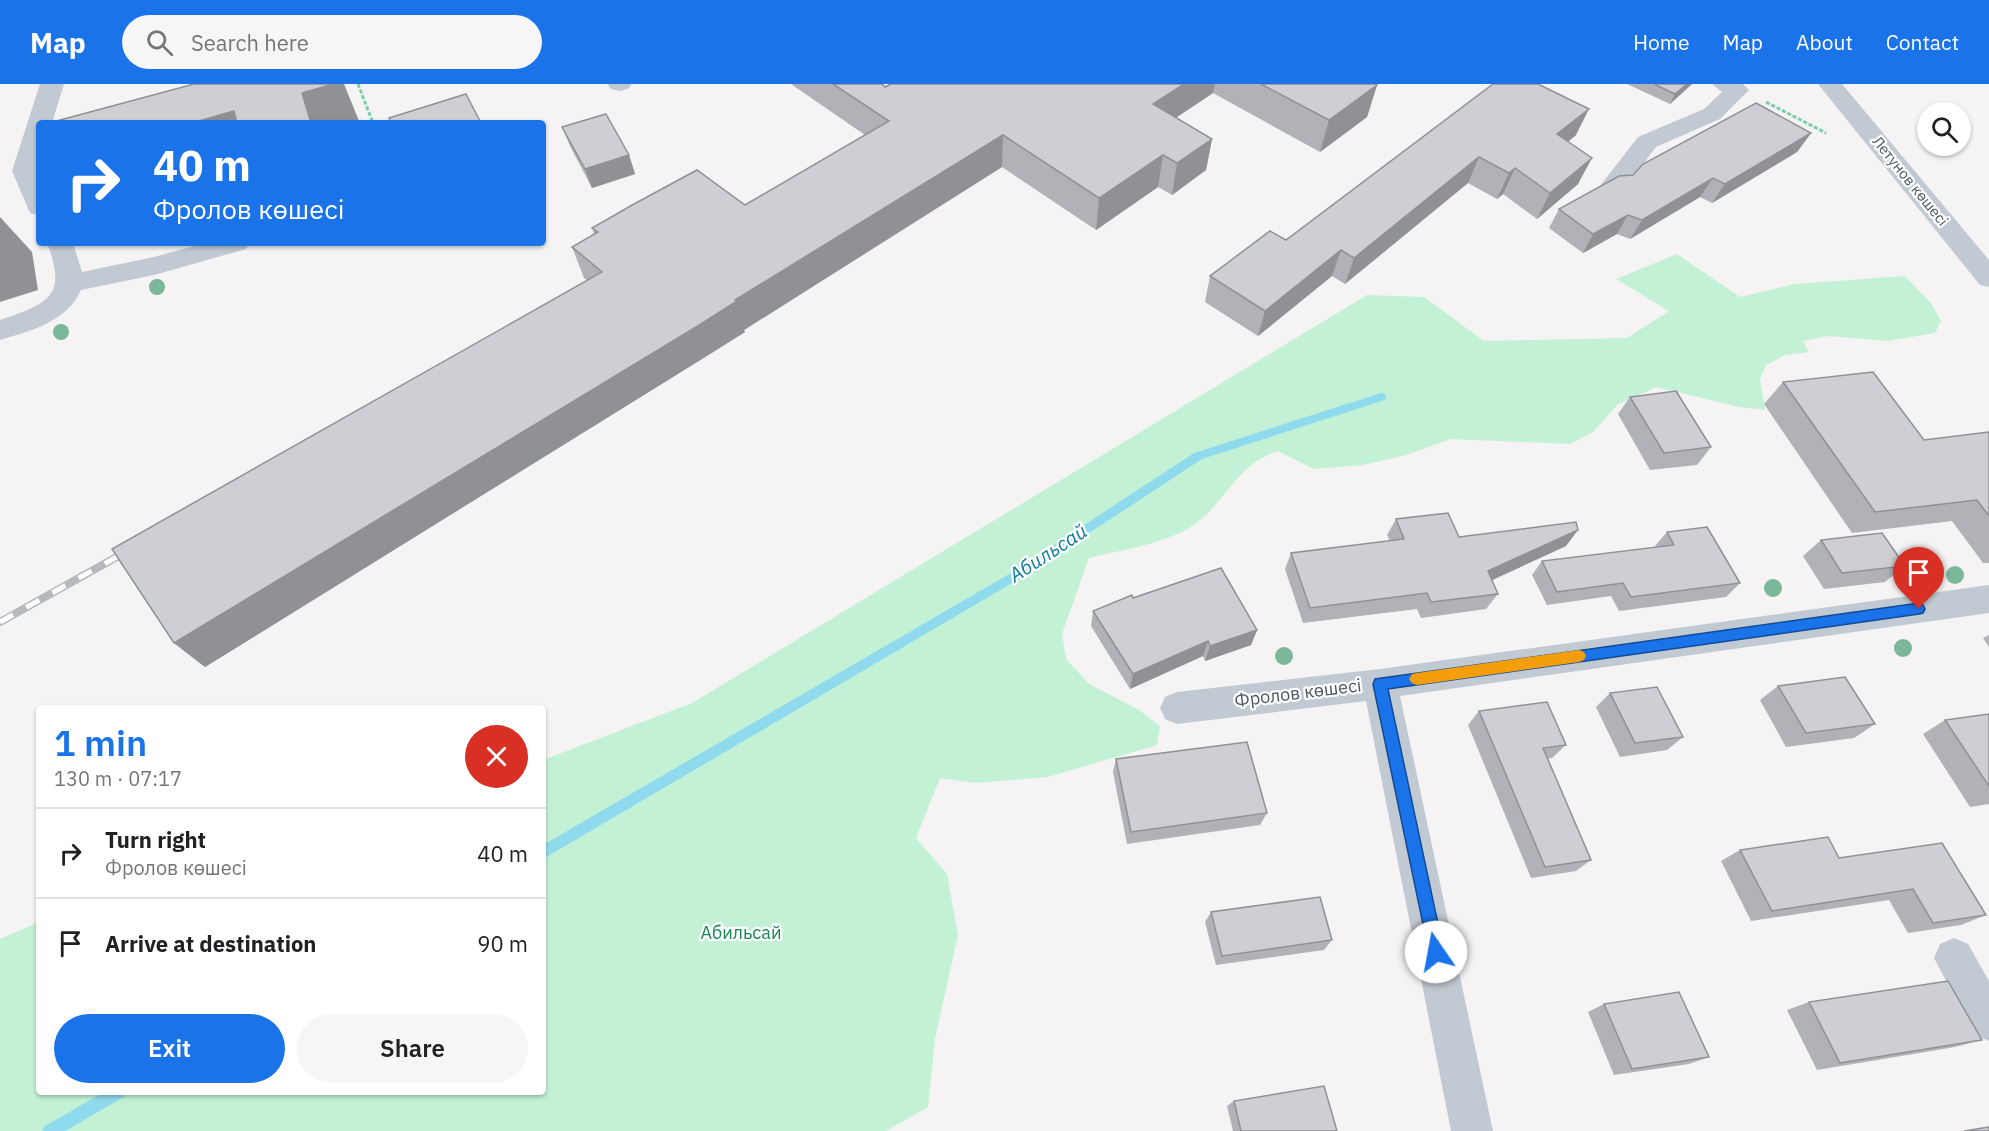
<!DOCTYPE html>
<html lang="en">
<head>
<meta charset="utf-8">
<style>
	:root { --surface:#fff; --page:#f6f6f6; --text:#202124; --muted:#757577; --line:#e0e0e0; --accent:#1a73e8 }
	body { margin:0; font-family:"IBM Plex Sans",sans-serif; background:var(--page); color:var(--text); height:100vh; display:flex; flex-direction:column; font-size:22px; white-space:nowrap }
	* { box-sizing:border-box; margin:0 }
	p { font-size:20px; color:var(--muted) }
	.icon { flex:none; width:33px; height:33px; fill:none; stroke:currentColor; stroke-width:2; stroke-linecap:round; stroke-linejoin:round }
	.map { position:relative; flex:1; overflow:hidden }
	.panel { position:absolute; left:36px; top:621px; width:510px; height:390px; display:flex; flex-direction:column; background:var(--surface); border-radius:6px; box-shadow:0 2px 4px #0004 }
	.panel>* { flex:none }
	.banner { position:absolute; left:36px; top:36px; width:510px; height:126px; border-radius:6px; box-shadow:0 2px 4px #0004; background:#1a73e8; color:#fff; overflow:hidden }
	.tools { position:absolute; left:1917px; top:18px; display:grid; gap:12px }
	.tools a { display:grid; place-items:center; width:54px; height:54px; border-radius:50%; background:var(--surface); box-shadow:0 2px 4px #0004; font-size:30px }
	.pin { position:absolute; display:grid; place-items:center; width:51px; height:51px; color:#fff; margin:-62px -26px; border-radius:50% 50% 50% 0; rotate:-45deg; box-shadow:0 0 6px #0007 }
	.pin .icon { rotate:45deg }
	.me { position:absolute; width:66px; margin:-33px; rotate:348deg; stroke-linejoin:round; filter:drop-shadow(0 0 4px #0008) }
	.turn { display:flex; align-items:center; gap:21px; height:126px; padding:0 18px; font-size:27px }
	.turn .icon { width:78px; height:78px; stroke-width:2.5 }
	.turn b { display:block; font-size:42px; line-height:51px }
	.round { display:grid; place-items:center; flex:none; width:63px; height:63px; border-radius:32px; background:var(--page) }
	.summary { display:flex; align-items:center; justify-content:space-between; height:102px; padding:0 18px }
	h1 { font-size:36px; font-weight:600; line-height:45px; color:var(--accent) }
	.button { display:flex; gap:12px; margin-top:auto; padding:12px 18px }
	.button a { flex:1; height:69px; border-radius:36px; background:var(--accent); color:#fff; font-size:24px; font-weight:600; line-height:69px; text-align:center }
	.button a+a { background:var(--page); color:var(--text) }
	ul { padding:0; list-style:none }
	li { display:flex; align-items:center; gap:18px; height:90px; padding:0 18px; border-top:2px solid var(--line) }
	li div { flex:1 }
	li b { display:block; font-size:22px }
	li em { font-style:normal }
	header { display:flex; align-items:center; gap:36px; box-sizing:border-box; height:84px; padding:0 30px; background:var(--accent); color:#fff }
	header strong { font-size:28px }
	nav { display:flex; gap:33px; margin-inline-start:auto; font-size:21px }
	.search { width:420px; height:54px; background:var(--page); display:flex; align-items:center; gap:15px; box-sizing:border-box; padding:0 21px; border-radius:33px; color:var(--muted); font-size:22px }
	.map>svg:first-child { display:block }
	.green { fill:#c3f1d5 }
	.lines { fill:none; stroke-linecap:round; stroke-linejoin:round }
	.stream { fill:#90daee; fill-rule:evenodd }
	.path { stroke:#7ad0a6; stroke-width:3; stroke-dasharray:4 2; stroke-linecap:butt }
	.minor { fill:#c1cad2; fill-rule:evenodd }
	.rail-casing { stroke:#b5b8bd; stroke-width:8 }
	.rail { stroke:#fff; stroke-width:5; stroke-dasharray:15; stroke-linecap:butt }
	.tree { fill:#7bb799 }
	.wall { fill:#b0b2b7 }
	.shaded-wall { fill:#909195 }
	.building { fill:#cdcfd5; stroke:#909195; stroke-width:1.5 }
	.route { fill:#1a73e8; stroke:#114b97; stroke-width:1.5 }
	.slow { fill:#f59e0b }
	.labels { text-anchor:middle; stroke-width:4.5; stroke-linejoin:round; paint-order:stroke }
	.far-street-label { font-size:15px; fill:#4a5661; stroke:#fff }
	.street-label { font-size:18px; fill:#4a5661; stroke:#fff }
	.park-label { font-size:18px; fill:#17864f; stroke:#fff }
	.water-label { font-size:20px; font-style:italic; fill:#0c7c9b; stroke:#fff }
</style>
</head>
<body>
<header>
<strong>Map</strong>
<div class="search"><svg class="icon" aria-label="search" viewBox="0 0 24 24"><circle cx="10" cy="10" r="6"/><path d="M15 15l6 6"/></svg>Search here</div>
<nav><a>Home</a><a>Map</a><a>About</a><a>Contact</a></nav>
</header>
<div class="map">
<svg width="1989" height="1047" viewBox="0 0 1989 1047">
	<rect width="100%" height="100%" fill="#f5f3f3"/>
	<path class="green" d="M 1677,170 L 1740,213 L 1795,200 L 1905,192 L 1931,219 L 1941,237 L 1935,249 L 1888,257 L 1829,252 L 1803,257 L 1809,268 L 1785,271 L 1766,281 L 1760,295 L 1765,326 L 1739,323 L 1657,303 L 1618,320 L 1593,348 L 1570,360 L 1451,355 L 1406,371 L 1363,381 L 1314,385 L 1278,367 C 1234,381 1226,420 1192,442 C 1162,461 1123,465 1089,474 L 1062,550 L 1066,575 L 1089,600 L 1139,626 L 1160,642 L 1157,661 L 1048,693 L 975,699 L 940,694 L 916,754 L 947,790 L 958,851 L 935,955 L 928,1023 L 886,1047 L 0,1047 L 0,855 L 39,838 L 39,1008 L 543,1008 L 543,676 L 692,619 L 1367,211 L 1424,213 L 1484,257 L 1627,254 L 1669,227 L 1616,195 Z"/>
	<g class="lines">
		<g class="stream">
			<polygon points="1381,309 1385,310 1386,313 1385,316 1202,375 1019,495 543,775 543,761 1011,489 1194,369"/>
			<polygon points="104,1008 127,1008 124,1013 65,1047 42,1047 45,1042"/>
		</g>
		<g class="path">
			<polyline points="358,0 373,39"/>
			<polyline points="1766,18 1826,49"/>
		</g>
		<g class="minor">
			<polygon points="40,0 64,0 52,39 39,39 39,79 36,87 39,93 39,131 30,129 12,87"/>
			<polygon points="607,0 632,0 628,5 620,7 611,5"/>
			<polygon points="1712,0 1743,0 1749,6 1720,35 1656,63 1622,108 1613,110 1604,108 1600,102 1638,53 1704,25 1722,8"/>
			<polygon points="1818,0 1842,0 1989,176 1989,203 1980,201"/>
			<path d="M 47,159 L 73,159 L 82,188 L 154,173 L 205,159 L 250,159 L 246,165 L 154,191 L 81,206 C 67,238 30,247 0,256 L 0,236 C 48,219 68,213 47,159 Z"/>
			<polygon points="1989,501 1989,529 1400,612 1493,1047 1451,1047 1366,617 1177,640 1165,635 1160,624 1165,613 1177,608 1380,585"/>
			<polygon points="1954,854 1968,860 1989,897 1989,957 1975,951 1934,874 1940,860"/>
		</g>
		<defs>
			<polyline id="rail" points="0,538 131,465"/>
		</defs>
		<use href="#rail" class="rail-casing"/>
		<use href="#rail" class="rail"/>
	</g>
	<g class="tree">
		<circle cx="157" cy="203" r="8"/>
		<circle cx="61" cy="248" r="8"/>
		<circle cx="1955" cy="491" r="9"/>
		<circle cx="1773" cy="504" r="9"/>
		<circle cx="1903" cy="564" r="9"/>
		<circle cx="1284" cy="572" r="9"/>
	</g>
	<g class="wall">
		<polygon points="791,0 882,0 885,3 891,0 1375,0 1377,1 1367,33 1320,68 1213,9 1176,34 1212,55 1206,86 1172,111 1158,103 1096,146 1002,83 744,246 745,248 710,270 205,583 174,559 588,197 584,194 572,163 594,150 592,144 745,121 865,51"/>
		<polygon points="1493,0 1576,51 1568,58 1578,100 1537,135 1503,110 1497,115 1468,99 1345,200 1332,192 1258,252 1205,218 1210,192 1286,156"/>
		<polygon points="1627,0 1692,0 1670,20"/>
		<polygon points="562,43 629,71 635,90 592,104 570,62"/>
		<polygon points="1811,49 1797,68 1712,119 1700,113 1630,155 1617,150 1583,169 1549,144 1559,125 1633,91"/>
		<polygon points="1783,298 1924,356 1989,348 1989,479 1983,479 1952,437 1852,449 1764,320"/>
		<polygon points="1630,313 1711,363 1697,381 1650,386 1618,330"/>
		<polygon points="1396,435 1459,453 1566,462 1492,496 1498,510 1486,525 1421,534 1417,525 1303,539 1285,485 1291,469 1390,457 1387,451"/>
		<polygon points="1667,448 1740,499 1726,513 1619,527 1611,512 1547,521 1532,491 1542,477 1656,463 1655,462"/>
		<polygon points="1821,456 1905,482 1885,498 1824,505 1803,472"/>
		<polygon points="1133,514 1257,546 1251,561 1205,577 1203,572 1130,605 1091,542 1093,527"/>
		<polygon points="1989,551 1989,563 1983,554"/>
		<polygon points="1778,602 1875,640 1854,654 1786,663 1760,616"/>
		<polygon points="1610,609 1683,653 1667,666 1620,673 1596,623"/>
		<polygon points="1479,627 1566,661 1552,674 1547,675 1591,776 1576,787 1531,794 1468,641"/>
		<polygon points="1989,630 1989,720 1970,723 1923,650 1945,636"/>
		<polygon points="1116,675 1267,729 1260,741 1127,760 1113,688"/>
		<polygon points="1740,766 1839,774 1986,831 1961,841 1908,849 1889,816 1751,837 1721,777"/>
		<polygon points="1211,828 1332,856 1324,866 1216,881 1205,838"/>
		<polygon points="1809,918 1982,956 1955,963 1817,986 1787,926"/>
		<polygon points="1604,920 1709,973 1689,980 1614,991 1588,928"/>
		<polygon points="1234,1017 1337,1047 1233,1047 1227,1022"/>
	</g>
	<g class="shaded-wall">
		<polygon points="333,0 344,0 359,37 352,39 311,39 302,9"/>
		<polygon points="1184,0 1215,0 1213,9 1148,52 1153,20"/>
		<polygon points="1687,0 1692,0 1670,20 1675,10"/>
		<polygon points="1377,1 1367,33 1320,68 1329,36"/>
		<polygon points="1589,25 1576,51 1545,76 1557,50"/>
		<polygon points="234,27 242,39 192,39"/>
		<polygon points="1811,49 1797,68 1712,119 1725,100"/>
		<polygon points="1003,51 1002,83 744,246 745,248 710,270 205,583 174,559"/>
		<polygon points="1212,55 1206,86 1172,111 1177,79"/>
		<polygon points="629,71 635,90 592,104 585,85"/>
		<polygon points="1163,71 1158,103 1096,146 1099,114"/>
		<polygon points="1479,73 1468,99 1345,200 1354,174"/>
		<polygon points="1592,74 1578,100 1537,135 1550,109"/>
		<polygon points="1515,84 1503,110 1497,115 1509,89"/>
		<polygon points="1713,94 1700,113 1630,155 1642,136"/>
		<polygon points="1628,131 1617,150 1583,169 1593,150"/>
		<polygon points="0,133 32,168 38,206 0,218"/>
		<polygon points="1341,166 1332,192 1258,252 1265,227"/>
		<polygon points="1578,446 1566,462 1477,503 1488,487"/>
		<polygon points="1257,546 1251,561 1205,577 1210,562"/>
		<polygon points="1208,557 1203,572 1130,605 1133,590"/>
	</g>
	<g class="building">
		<polygon points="194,0 333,0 302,9 311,39 237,39 234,27 192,39 49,39"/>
		<polygon points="833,0 882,0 885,3 891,0 1184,0 1153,20 1212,55 1177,79 1163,71 1099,114 1003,51 735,216 737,217 701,240 174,559 112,465 602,188 572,163 598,148 592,144 634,120 697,86 745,121 889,37"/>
		<polygon points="1261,0 1375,0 1377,1 1329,36"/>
		<polygon points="1493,0 1538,0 1589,25 1557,50 1592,74 1550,109 1515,84 1509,89 1479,73 1354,174 1341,166 1265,227 1210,192 1270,147 1286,156"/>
		<polygon points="1654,0 1687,0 1675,10"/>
		<polygon points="466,10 481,39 391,39 389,34"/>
		<polygon points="1756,19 1811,49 1725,100 1713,94 1642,136 1628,131 1593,150 1559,125 1619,92 1633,91 1643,80"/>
		<polygon points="606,30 629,71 585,85 562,43"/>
		<polygon points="1873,288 1924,356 1989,348 1989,432 1977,416 1875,428 1783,298"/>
		<polygon points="1676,307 1711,363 1664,369 1630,313"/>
		<polygon points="1448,429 1459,453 1576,438 1578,446 1488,487 1498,510 1431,518 1427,509 1310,524 1291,469 1404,455 1396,435"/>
		<polygon points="1707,443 1740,499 1631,513 1623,499 1557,508 1542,477 1674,461 1667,448"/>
		<polygon points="1882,449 1905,482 1842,489 1821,456"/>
		<polygon points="1221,484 1257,546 1210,562 1208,557 1133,590 1093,527 1132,511 1133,514"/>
		<polygon points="1845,593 1875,640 1806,649 1778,602"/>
		<polygon points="1657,603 1683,653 1635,659 1610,609"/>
		<polygon points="1547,618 1566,661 1543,664 1591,776 1545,783 1479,627"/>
		<polygon points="1989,630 1989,702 1945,636"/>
		<polygon points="1247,658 1267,729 1131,748 1116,675"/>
		<polygon points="1828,753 1839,774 1942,759 1986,831 1933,839 1913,805 1772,827 1740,766"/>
		<polygon points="1320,813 1332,856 1222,872 1211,828"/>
		<polygon points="1948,897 1982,956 1840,979 1809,918"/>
		<polygon points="1679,908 1709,973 1632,985 1604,920"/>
		<polygon points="1324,1002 1337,1047 1241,1047 1234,1017"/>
		<polygon points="1989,1043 1989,1047 1964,1047"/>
	</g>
	<polygon class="route" points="1919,519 1923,521 1925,525 1923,529 1919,530 1388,605 1444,868 1441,874 1436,876 1430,874 1373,600 1375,595"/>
	<polygon class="slow" points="1579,566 1584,568 1586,572 1584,576 1579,578 1417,601 1412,599 1409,595 1412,590 1417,589"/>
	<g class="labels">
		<g class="far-street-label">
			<text transform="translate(1910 97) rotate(51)" y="5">Летунов көшесі</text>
		</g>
		<g class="street-label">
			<text transform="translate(1298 609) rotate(-7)" y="6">Фролов көшесі</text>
		</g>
		<g class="park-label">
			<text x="741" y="855">Абильсай</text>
		</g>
		<g class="water-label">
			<text transform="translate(1048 469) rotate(-33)" y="7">Абильсай</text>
		</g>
	</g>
</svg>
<div class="tools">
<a><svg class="icon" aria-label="search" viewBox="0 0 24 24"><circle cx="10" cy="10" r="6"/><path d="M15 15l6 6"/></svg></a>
</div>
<div class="pin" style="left:1919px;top:525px;background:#d93025"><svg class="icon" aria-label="arrive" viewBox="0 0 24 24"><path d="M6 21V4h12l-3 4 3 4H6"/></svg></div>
<svg class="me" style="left:1436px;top:868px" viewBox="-20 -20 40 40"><circle r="19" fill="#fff"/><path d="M0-13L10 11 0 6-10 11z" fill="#1a73e8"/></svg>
<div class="banner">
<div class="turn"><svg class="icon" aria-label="right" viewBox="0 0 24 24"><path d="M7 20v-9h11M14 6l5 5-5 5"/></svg><div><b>40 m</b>Фролов көшесі</div></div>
</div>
<section class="panel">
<div class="summary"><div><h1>1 min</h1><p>130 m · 07:17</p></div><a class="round" style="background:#d93025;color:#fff"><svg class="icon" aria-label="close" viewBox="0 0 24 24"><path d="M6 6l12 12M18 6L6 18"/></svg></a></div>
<ul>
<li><svg class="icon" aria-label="right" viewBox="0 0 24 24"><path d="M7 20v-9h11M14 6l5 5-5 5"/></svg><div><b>Turn right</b><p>Фролов көшесі</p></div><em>40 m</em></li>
<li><svg class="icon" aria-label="arrive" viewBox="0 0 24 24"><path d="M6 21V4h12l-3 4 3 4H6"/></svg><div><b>Arrive at destination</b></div><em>90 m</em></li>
</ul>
<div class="button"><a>Exit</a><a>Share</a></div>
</section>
</div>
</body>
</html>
